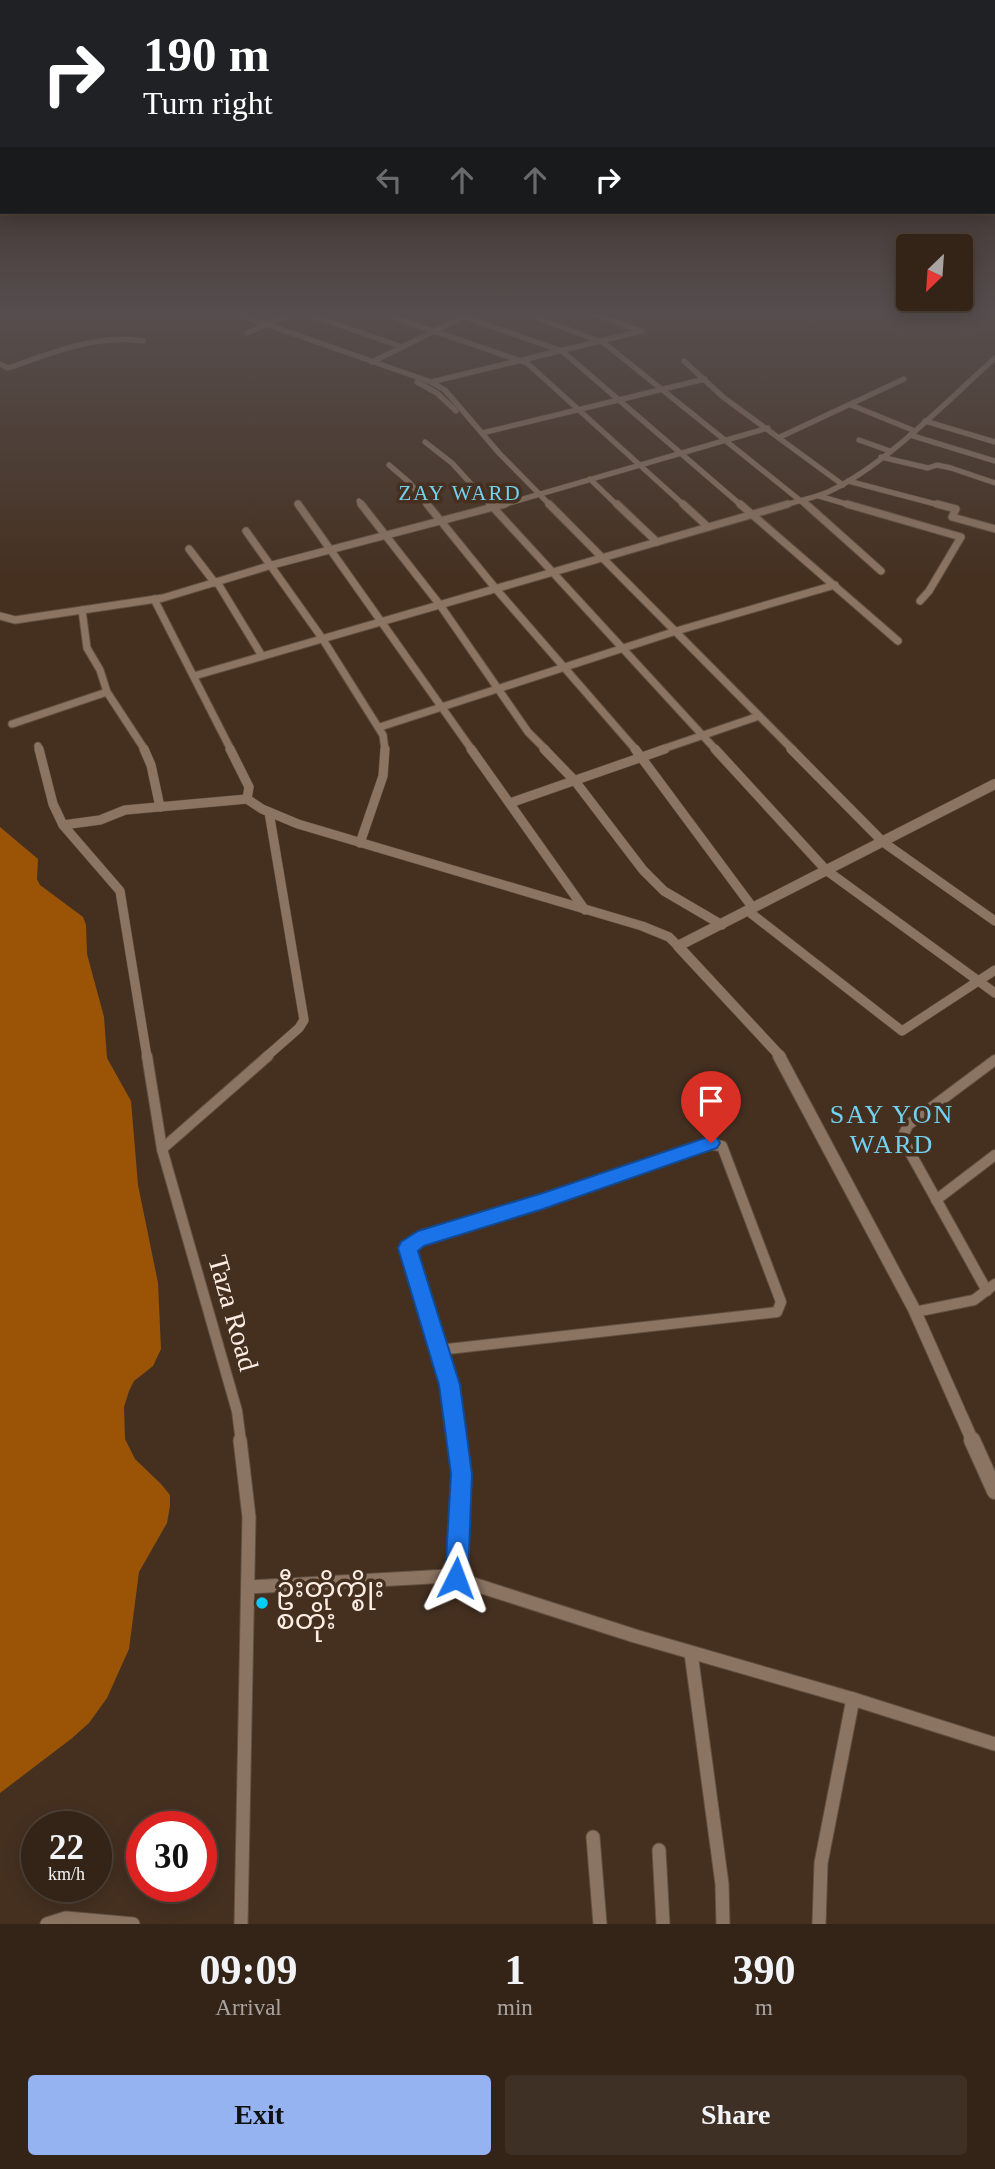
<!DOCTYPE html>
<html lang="en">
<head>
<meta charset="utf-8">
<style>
	:root { --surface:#342418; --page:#3f3025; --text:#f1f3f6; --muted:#a9a4a2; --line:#4e4137; --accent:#95b2f1 }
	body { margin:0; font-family:"Times New Roman","Noto Sans Myanmar",serif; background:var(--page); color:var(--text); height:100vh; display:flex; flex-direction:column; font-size:26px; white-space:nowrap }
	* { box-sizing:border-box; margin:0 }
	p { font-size:23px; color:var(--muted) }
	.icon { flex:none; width:38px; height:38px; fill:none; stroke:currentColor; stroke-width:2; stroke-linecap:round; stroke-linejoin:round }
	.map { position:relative; height:1924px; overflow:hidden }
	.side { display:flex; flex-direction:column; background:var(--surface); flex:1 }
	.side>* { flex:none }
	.hud { position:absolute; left:0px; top:0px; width:996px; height:214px; box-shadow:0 4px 18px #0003,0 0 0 2px var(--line); background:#202124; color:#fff; overflow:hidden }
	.needle { width:46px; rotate:205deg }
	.fabs { position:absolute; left:896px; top:234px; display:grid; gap:14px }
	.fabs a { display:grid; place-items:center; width:77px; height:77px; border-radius:7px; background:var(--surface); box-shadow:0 4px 18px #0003,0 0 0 2px var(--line); font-size:35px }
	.speed { position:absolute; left:21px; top:1811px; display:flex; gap:14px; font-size:35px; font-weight:700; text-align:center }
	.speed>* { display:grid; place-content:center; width:91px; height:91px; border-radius:50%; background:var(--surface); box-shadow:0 4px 18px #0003,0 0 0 2px var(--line); line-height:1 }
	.speed small { font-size:18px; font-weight:400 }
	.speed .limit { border:10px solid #d22; background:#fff; color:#111 }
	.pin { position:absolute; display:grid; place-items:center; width:60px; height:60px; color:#fff; margin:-72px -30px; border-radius:50% 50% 50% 0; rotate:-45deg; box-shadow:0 0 7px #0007 }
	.pin .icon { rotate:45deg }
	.me { position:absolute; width:77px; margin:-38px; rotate:3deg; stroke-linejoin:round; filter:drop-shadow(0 0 5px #0008) }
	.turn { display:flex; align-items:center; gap:24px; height:147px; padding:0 28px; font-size:32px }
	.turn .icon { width:91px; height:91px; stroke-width:2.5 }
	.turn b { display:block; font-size:49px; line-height:60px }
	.lanes { display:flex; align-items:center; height:66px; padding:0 28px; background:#0003; justify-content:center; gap:35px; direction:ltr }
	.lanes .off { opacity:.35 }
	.eta { display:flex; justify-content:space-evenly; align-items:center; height:119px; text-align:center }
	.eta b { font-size:42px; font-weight:600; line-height:49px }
	.button { display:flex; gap:14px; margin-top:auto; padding:14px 28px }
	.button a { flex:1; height:80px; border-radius:7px; background:var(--accent); color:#111; font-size:28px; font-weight:600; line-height:80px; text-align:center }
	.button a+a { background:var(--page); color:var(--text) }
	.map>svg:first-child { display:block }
	.water { fill:#9b5405 }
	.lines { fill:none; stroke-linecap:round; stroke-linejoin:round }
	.stream { stroke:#9b5405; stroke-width:2 }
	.minor-far4-casing { stroke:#615041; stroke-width:6 }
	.minor-far3-casing { stroke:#615041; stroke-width:9 }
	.minor-far2-casing { stroke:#615041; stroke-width:10 }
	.minor-far1-casing { stroke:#615041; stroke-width:12 }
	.minor-casing { stroke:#615041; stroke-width:15 }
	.tertiary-far2-casing { stroke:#615041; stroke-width:11 }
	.tertiary-far1-casing { stroke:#615041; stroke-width:14 }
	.tertiary-casing { stroke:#615041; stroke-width:18 }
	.minor-far4 { stroke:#8c7462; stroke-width:5 }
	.minor-far3 { stroke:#8c7462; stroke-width:7 }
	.minor-far2 { stroke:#8c7462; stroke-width:9 }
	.minor-far1 { stroke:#8c7462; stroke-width:10 }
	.minor { stroke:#8c7462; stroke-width:13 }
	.tertiary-far2 { stroke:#8c7462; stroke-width:10 }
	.tertiary-far1 { stroke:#8c7462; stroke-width:12 }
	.tertiary { stroke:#8c7462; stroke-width:16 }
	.route { fill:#1a73e8; stroke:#114b97; stroke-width:2 }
	.poi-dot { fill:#09cbfa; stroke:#453020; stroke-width:2.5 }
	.labels { text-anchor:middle; stroke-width:7; stroke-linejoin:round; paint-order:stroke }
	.far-quarter-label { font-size:21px; letter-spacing:2px; fill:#73d1f1; stroke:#453020 }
	.quarter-label { font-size:26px; letter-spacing:2px; fill:#73d1f1; stroke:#453020 }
	.near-street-label { font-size:28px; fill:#fceee4; stroke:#453020 }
	.near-poi-label { font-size:28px; fill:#fceee4; stroke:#453020; text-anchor:start }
</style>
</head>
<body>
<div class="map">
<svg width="995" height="1924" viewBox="0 0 995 1924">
	<rect width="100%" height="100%" fill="#453020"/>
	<polygon class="water" points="0,827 38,859 37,879 40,885 83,917 86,925 87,954 104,1017 107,1058 131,1101 138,1185 158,1283 161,1349 153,1366 134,1381 129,1391 124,1407 125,1439 135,1459 161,1484 170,1495 170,1506 167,1523 139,1572 129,1649 107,1698 89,1723 71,1739 0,1793"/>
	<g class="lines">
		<polyline class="stream" points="810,322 820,310"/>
		<defs>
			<g id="minor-far4">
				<polyline points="226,310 431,382 445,390 499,453 551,506"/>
				<polyline points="296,310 402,347"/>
				<polyline points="372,310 527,363 685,506"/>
				<polyline points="444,310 562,351 742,506"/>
				<polyline points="517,310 604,343 807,506"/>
				<polyline points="581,310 642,331"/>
				<polyline points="247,333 299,310"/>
				<polyline points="684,361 723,397 843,485"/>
				<polyline points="372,362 477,310"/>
				<path d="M 0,364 L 8,368 C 52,353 96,334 143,341"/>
				<polyline points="417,382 437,393 456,411"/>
				<polyline points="431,382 642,331"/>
				<polyline points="851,405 915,431"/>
				<polyline points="925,421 995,442"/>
				<polyline points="482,433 705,379"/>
				<polyline points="910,435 995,461"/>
				<polyline points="780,437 904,379"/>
				<polyline points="859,440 890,451"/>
				<polyline points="425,442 452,463 491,506"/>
				<polyline points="881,457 928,468 937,465 951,468 995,483"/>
				<polyline points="389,465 410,483 428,506"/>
				<polyline points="590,479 618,506"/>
				<polyline points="848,481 943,506"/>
				<polyline points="819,496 853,506"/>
				<polyline points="359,501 363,506"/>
				<polyline points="499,506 768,428"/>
				<path d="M 782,506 C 797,501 814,498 828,492 C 886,465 947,401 995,358"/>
			</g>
			<g id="minor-far3">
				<polyline points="298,504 472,750"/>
				<polyline points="361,504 440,605 528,732 546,750"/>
				<polyline points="427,504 496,589 636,750"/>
				<polyline points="490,504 716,750"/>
				<polyline points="549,504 793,750"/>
				<polyline points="617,504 657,542"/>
				<polyline points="683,504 708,527"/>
				<polyline points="740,504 898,641"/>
				<polyline points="806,504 881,571"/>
				<polyline points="847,504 961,537 929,591 920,601"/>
				<polyline points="937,504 956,509 952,517 995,529"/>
				<polyline points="246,531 322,638 383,735 385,750"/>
				<polyline points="189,549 215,583"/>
				<polyline points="217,582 262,656"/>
				<polyline points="154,599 231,750"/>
				<polyline points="82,610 87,648 100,670 107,692 145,750"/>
				<polyline points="0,616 15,620 163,598 272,565 505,504"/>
				<polyline points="194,676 788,504"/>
				<polyline points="12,724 107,692"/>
				<polyline points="380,727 673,632 835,585"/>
				<polyline points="38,746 39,750"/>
				<polyline points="660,750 759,716"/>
			</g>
			<g id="minor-far2">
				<polyline points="39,749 53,804 63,825 120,891 147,1057"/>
				<polyline points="144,749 151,765 160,807"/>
				<polyline points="230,749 249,787 247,799"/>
				<polyline points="471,749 585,910"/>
				<polyline points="544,749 575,781 643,870 664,891 722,925"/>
				<polyline points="635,749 753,908"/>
				<polyline points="715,749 826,870 995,993"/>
				<polyline points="791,749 883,842 995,921"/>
				<polyline points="510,803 665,749"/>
				<polyline points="63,825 100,820 125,810 247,799 262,809 298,824 642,926 669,937 678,946"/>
				<polyline points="360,843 383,776 385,749"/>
				<polyline points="748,911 902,1031 995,970"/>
				<polyline points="266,1057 299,1028 304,1020 269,812"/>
			</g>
			<g id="minor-far1">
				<polyline points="147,1056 162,1149 237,1411 241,1442"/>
				<polyline points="162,1149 268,1056"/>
				<polyline points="936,1200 995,1155"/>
				<polyline points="987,1291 902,1138 908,1125 995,1060"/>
				<polyline points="915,1312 974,1300 995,1284"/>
				<polyline points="439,1350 777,1312 781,1302 722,1146 705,1144 543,1201 418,1240 408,1248 408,1252 450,1385 457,1442"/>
			</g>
			<g id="minor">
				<polyline points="240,1440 249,1517 241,1924"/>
				<polyline points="456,1578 461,1474 457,1440"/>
				<polyline points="248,1587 448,1576 635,1636 853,1699 995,1744"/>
				<polyline points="691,1653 722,1884 723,1924"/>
				<polyline points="593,1837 600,1924"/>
				<polyline points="659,1850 663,1924"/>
				<polyline points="47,1924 66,1918 133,1924"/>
				<polyline points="819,1924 821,1863 853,1699"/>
			</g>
			<polyline id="tertiary-far2" points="781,1057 678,946 995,784"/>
			<polyline id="tertiary-far1" points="779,1056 914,1309 973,1442"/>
			<polyline id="tertiary" points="972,1440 995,1491"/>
		</defs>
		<use href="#minor-far4" class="minor-far4-casing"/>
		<use href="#minor-far3" class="minor-far3-casing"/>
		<use href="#minor-far2" class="minor-far2-casing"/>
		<use href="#minor-far1" class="minor-far1-casing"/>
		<use href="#minor" class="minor-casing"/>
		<use href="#tertiary-far2" class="tertiary-far2-casing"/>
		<use href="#tertiary-far1" class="tertiary-far1-casing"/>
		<use href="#tertiary" class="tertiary-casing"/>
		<use href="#minor-far4" class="minor-far4"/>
		<use href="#minor-far3" class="minor-far3"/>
		<use href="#minor-far2" class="minor-far2"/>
		<use href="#minor-far1" class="minor-far1"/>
		<use href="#minor" class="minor"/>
		<use href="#tertiary-far2" class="tertiary-far2"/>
		<use href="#tertiary-far1" class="tertiary-far1"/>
		<use href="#tertiary" class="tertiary"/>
	</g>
	<linearGradient id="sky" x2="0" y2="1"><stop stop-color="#261a12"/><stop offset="0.54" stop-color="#564e4e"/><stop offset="1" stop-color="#564e4e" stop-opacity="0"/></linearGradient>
	<rect width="995" height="579" fill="url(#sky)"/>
	<polygon class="route" points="711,1136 717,1138 720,1143 717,1148 543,1209 424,1246 418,1251 460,1385 472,1474 468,1578 464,1586 456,1590 448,1586 445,1578 451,1474 439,1385 398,1248 401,1242 418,1231 543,1193"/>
	<circle class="poi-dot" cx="262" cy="1603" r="7"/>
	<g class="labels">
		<g class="far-quarter-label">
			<text x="460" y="500">ZAY WARD</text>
		</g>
		<g class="quarter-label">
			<text x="892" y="1123">SAY YON<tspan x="892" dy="30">WARD</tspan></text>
		</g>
		<g class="near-street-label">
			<text transform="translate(234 1313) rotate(74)" y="10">Taza Road</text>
		</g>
		<g class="near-poi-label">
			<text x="276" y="1597">ဦးတိုက္စိုး<tspan x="276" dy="32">စတိုး</tspan></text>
		</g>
	</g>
</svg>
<div class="fabs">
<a><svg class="needle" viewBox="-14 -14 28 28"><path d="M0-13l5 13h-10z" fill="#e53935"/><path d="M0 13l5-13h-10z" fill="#a9a4a2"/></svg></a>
</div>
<div class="speed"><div>22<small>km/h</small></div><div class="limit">30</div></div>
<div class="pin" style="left:711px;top:1143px;background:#d93025"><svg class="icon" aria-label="arrive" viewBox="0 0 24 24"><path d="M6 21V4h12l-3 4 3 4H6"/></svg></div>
<svg class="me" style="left:456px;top:1578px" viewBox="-20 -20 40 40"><path d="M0-17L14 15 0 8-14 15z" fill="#1a73e8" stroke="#fff" stroke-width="4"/></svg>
<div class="hud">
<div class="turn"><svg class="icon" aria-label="right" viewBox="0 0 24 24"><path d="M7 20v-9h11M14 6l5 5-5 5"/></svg><div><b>190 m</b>Turn right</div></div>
<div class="lanes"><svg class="icon off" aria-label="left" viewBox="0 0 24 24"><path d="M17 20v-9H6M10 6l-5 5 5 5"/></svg><svg class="icon off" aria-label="ahead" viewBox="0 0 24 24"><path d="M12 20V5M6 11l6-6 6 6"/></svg><svg class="icon off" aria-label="ahead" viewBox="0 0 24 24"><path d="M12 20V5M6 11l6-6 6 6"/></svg><svg class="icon" aria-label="right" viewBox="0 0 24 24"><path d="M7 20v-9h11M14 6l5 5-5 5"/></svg></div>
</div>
</div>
<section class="side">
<div class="eta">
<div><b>09:09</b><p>Arrival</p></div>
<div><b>1</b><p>min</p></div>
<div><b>390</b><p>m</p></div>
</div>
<div class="button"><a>Exit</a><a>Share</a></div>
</section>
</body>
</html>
